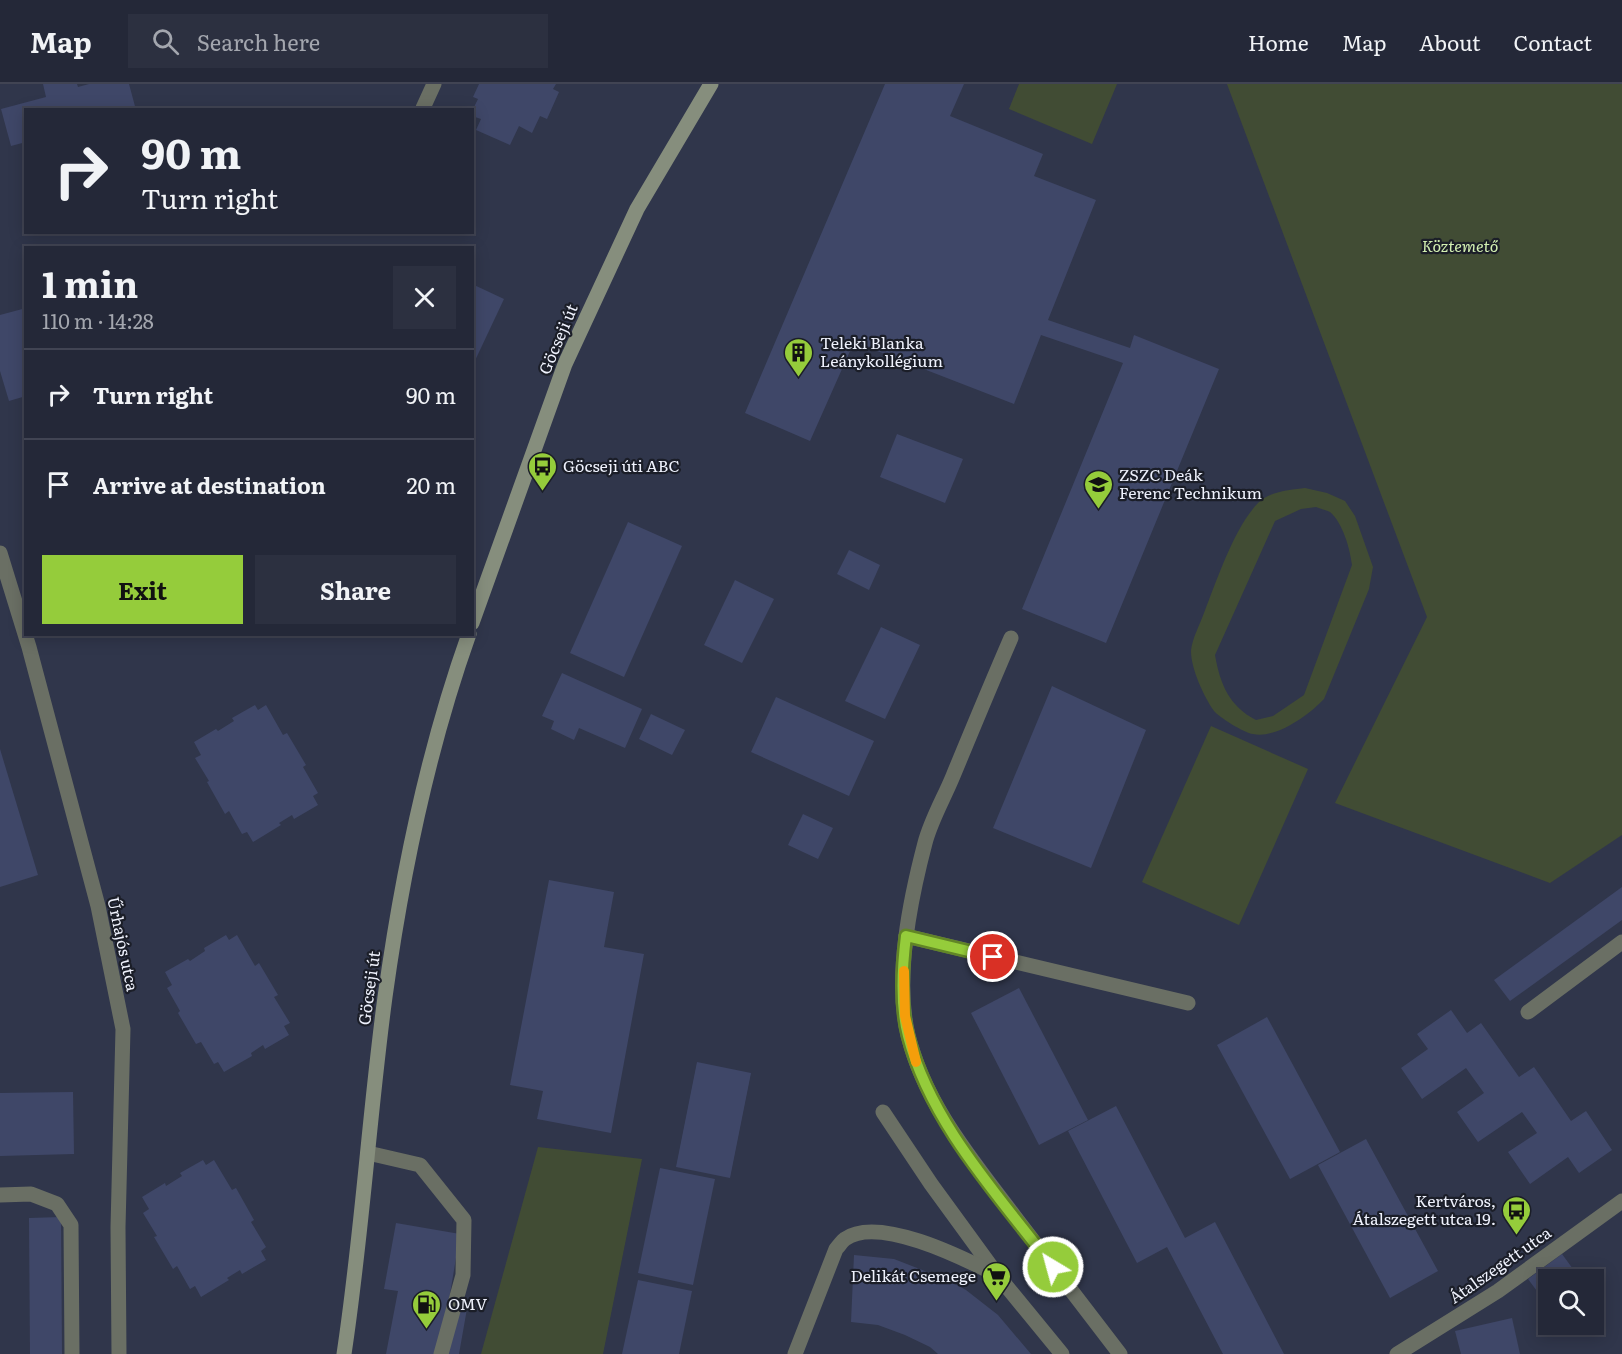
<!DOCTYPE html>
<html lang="en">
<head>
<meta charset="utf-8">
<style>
	:root { --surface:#242838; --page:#2c3040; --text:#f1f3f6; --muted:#a3a6ae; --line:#414453; --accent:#95cc3b }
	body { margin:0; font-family:Literata,serif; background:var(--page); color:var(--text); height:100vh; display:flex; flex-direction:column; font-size:22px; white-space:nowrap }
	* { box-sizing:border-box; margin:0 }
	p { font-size:20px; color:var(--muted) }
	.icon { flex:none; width:33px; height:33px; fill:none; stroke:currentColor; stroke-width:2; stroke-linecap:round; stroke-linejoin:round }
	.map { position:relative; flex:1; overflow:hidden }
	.details { position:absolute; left:24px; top:162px; width:450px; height:390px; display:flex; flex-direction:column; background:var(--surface); border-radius:0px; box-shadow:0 3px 15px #0003,0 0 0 2px var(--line) }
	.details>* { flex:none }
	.banner { position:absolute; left:24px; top:24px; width:450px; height:126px; border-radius:0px; box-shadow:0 3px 15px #0003,0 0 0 2px var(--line); background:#242838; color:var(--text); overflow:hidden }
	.buttons { position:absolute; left:1538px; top:1185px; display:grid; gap:12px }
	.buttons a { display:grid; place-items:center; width:66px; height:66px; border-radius:0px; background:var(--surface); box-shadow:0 3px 15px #0003,0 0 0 2px var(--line); font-size:30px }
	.pin { position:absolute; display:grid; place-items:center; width:51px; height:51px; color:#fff; margin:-26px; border:3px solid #fff; border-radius:50%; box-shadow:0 2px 6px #0007 }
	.me { position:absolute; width:66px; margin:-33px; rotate:323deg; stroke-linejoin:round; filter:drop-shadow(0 0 4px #0008) }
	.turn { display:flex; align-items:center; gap:21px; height:126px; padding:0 18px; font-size:27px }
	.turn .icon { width:78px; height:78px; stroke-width:2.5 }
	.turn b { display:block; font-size:42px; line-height:51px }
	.round { display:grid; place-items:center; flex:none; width:63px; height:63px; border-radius:0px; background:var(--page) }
	.headline { display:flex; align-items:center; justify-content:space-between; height:102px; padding:0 18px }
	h1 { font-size:36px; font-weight:700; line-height:45px }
	.primary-button { display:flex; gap:12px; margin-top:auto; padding:12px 18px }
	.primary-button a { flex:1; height:69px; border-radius:0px; background:var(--accent); color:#111; font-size:24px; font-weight:700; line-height:69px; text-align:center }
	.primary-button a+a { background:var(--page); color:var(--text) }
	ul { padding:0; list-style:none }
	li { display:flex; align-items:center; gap:18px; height:90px; padding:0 18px; border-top:2px solid var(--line) }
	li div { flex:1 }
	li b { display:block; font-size:22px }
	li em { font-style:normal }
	header { display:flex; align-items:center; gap:36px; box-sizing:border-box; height:84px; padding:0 30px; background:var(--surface); border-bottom:2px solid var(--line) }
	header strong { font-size:28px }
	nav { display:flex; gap:33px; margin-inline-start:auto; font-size:21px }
	.search { width:420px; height:54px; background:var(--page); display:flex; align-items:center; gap:15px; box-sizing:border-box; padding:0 21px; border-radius:0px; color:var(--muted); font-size:22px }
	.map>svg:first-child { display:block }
	.green { fill:#414c34; fill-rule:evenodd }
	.building { fill:#3f4768 }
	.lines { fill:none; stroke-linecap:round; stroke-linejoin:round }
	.lane { stroke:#6a6f64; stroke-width:15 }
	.street { stroke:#6a6f64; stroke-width:15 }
	.secondary { stroke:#868e7d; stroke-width:15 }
	.route-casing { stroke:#618526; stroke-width:15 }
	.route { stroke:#95cc3b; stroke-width:10 }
	.slow { stroke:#f59e0b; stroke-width:10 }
	.labels { text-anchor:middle; stroke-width:4.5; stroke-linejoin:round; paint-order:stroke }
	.park-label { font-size:16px; font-style:italic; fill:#d3f0b2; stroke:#1b1e28 }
	.street-label { font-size:16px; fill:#eff2fd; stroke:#1b1e28 }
	.poi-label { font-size:16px; fill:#eff2fd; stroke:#1b1e28; text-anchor:start }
</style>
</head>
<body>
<header>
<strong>Map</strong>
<div class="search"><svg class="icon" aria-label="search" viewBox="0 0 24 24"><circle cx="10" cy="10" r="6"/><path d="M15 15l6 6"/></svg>Search here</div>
<nav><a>Home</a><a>Map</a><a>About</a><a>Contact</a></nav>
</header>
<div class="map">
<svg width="1622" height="1270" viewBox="0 0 1622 1270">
	<rect width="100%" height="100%" fill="#30364b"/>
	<g class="green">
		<polygon points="1019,0 1117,0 1092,60 1009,25"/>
		<polygon points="1227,0 1622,0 1622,751 1550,799 1335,719 1427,533"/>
		<path d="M 1305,404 L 1327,409 L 1345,417 L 1355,432 L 1373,483 L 1369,505 L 1324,615 C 1309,631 1276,655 1253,650 C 1244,649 1219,633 1214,627 C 1204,613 1191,585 1191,567 C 1192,555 1200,540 1204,529 C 1217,496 1234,444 1258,419 C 1269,407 1291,406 1305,404 ZM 1316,423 C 1320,425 1327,426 1330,428 C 1343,439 1350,465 1352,481 L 1304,611 L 1273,632 L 1256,636 C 1229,622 1220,600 1215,571 L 1275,437 L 1301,425 Z"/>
		<polygon points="1211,642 1308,685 1239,841 1142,798"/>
		<polygon points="538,1063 642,1075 603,1270 481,1270"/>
	</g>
	<g class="building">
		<polygon points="43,0 77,0 78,3 89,0 129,0 136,26 26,26 26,58 11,62 1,25 46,13"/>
		<polygon points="479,0 556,0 553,5 559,8 547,35 540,32 532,49 519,42 510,61 476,46 481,35 472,32 472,27 478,15 473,13"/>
		<polygon points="885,0 964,0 950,32 1043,70 1034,92 1096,116 1048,236 1130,264 1134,251 1219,285 1106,559 1022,525 1123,279 1041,251 1014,320 854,258 810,357 745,329"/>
		<polygon points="472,200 504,215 472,283"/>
		<polygon points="26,224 26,312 9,317 0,287 0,231"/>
		<polygon points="897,350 963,375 945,419 880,393"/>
		<polygon points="628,438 682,462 624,593 570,569"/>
		<polygon points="849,466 880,481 869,506 837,490"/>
		<polygon points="735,496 774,515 742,579 704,561"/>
		<polygon points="881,543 920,561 885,635 845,617"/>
		<polygon points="562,589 642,625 625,664 579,644 574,656 551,645 554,637 542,632"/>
		<polygon points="1052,602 1146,646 1091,784 993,744"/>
		<polygon points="776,613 874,657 849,712 751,668"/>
		<polygon points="255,621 258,626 266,621 283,651 287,649 306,681 303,683 318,709 313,712 318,721 294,735 292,731 279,739 281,741 253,758 247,748 242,750 229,727 225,730 207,698 209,697 195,674 201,671 194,658 216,645 218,647 234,637 232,634"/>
		<polygon points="651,630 685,646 672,671 639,655"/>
		<polygon points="0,665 38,791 0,803"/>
		<polygon points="803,730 833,744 818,775 788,761"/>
		<polygon points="549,796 614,808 604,863 644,870 611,1049 537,1035 543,1007 510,1001"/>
		<polygon points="1622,803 1622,836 1510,917 1494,896"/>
		<polygon points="226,851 229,856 237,851 255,882 259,879 278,911 274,913 290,939 284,942 289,951 265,965 263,961 251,969 252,972 224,988 218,978 214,980 201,958 196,960 178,929 180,927 167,904 172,901 165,888 188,875 190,877 205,867 204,864"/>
		<polygon points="1019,904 1088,1036 1039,1061 971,929"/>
		<polygon points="1451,926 1467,949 1481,939 1519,993 1534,983 1571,1037 1586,1027 1612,1066 1579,1089 1568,1073 1530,1100 1508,1068 1537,1049 1522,1028 1478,1058 1457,1028 1484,1009 1466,984 1422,1015 1401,984 1428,965 1417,950"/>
		<polygon points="1267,933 1340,1068 1290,1095 1217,961"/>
		<polygon points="697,978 751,989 730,1094 676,1083"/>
		<polygon points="73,1008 74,1070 0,1072 0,1009"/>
		<polygon points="1116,1022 1185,1154 1215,1138 1284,1270 1223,1270 1167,1163 1137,1179 1068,1047"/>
		<polygon points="1366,1055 1438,1187 1390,1214 1318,1081"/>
		<polygon points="203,1076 206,1081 214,1076 232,1106 236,1104 254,1136 251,1138 266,1163 261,1167 266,1176 242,1190 240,1186 227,1194 229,1196 201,1213 195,1202 190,1205 177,1182 173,1185 154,1153 157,1152 143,1129 149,1125 142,1113 165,1099 166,1102 182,1092 180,1089"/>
		<polygon points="660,1084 715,1095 693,1201 638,1189"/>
		<polygon points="61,1133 62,1270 30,1270 29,1134"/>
		<polygon points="396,1139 460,1150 449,1216 468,1219 459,1270 386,1270 398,1207 384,1205"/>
		<polygon points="1562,1170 1581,1196 1548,1196 1548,1222 1528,1195"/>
		<polygon points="854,1171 894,1175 948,1196 966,1206 998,1231 1031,1270 938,1270 930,1263 905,1251 878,1241 851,1238"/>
		<polygon points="638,1196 692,1207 679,1270 622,1270"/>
		<polygon points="1512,1234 1520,1270 1461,1270 1455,1247"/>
	</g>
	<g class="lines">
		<g class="lane">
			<polyline points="423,24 434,0"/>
			<polyline points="1528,928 1622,858"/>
			<polyline points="368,1069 420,1081 464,1136 463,1191 441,1270"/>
		</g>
		<g class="street">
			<polyline points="0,469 29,563 98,822 123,945 118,1143 119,1270"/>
			<path d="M 1011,554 C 991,600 972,646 953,692 C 944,714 931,736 925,759 C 910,816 894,893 908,951 C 925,1021 973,1077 1015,1133 C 1050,1179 1085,1224 1120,1270"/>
			<polyline points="906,852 1188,919"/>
			<polyline points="883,1028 931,1100 998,1192 1062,1270"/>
			<polyline points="0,1111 31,1110 57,1120 71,1141 72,1270"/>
			<path d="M 795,1270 L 836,1165 C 839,1162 842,1157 845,1155 C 878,1131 963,1174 995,1190"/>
			<polyline points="1397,1270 1498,1207 1622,1117"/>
		</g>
		<g class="secondary">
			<polyline points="472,539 565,280 637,125 711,0"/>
			<path d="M 344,1270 C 362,1151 369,1032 385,913 C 402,790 427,668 469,550"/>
		</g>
	</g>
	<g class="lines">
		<defs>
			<path id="route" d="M 993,873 L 906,852 C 902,884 900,921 908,952 C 931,1040 999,1112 1053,1183"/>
		</defs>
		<use href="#route" class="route-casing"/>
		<use href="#route" class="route"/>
		<polyline class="slow" points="904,887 905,932 916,978"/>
	</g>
	<defs>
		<symbol id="building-pin" viewBox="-11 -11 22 30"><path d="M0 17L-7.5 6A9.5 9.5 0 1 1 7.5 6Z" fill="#95cc3b" stroke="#1b1e28"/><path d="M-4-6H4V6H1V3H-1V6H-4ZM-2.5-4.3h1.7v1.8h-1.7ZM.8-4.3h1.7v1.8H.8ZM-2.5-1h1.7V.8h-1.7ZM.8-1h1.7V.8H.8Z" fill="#111"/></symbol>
		<symbol id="bus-pin" viewBox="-11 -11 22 30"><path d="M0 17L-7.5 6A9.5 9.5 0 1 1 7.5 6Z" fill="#95cc3b" stroke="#1b1e28"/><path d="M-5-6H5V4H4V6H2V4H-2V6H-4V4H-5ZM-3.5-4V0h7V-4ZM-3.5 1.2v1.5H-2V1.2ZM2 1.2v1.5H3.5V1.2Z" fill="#111"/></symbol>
		<symbol id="school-pin" viewBox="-11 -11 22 30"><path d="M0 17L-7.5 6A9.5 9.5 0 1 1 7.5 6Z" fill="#95cc3b" stroke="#1b1e28"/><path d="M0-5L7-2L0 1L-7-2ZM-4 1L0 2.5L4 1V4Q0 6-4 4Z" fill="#111"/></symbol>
		<symbol id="supermarket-pin" viewBox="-11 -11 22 30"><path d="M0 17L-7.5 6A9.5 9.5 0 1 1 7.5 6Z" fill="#95cc3b" stroke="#1b1e28"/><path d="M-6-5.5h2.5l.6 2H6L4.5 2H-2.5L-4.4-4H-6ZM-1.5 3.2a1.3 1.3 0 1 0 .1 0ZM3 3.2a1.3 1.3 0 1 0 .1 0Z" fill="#111"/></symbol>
		<symbol id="fuel-pin" viewBox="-11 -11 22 30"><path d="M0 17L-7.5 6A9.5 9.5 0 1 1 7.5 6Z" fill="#95cc3b" stroke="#1b1e28"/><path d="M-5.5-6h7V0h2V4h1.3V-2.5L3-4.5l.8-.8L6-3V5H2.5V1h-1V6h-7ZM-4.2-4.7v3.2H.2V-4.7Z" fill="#111"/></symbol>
	</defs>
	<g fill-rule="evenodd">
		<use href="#building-pin" x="782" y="252" width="33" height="45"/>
		<use href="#bus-pin" x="526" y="366" width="33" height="45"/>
		<use href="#school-pin" x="1082" y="384" width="33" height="45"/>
		<use href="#bus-pin" x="1500" y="1110" width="33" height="45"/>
		<use href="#supermarket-pin" x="980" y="1176" width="33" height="45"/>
		<use href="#fuel-pin" x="410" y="1204" width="33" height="45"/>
	</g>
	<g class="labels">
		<g class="park-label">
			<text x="1460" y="168">Köztemető</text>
		</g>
		<g class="street-label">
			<text transform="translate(558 255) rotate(-67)" y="6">Göcseji út</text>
			<text transform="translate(123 860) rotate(78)" y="6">Űrhajós utca</text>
			<text transform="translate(369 904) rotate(-82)" y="6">Göcseji út</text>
			<text transform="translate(1500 1181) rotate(-35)" y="6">Átalszegett utca</text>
		</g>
		<g class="poi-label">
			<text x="820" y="265">Teleki Blanka<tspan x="820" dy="18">Leánykollégium</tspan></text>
			<text x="563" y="388">Göcseji úti ABC</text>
			<text x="1119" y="397">ZSZC Deák<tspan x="1119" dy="18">Ferenc Technikum</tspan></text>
			<text x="1496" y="1123" text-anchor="end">Kertváros,<tspan x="1496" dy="18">Átalszegett utca 19.</tspan></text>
			<text x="976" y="1198" text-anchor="end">Delikát Csemege</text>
			<text x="448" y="1226">OMV</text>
		</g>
	</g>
</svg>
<div class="buttons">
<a><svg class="icon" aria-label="search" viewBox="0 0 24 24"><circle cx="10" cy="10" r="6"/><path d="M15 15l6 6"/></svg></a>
</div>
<div class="pin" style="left:993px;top:873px;background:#d93025"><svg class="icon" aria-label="arrive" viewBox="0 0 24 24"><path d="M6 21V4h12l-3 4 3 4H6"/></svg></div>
<svg class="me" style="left:1053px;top:1183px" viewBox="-20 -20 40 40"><circle r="17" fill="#95cc3b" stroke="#fff" stroke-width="3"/><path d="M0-11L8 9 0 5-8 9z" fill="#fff"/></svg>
<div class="banner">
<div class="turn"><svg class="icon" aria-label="right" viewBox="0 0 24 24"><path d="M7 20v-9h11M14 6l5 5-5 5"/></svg><div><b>90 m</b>Turn right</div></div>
</div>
<section class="details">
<div class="headline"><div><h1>1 min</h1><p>110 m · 14:28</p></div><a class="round"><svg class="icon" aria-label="close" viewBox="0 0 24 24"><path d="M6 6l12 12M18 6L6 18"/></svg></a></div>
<ul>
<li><svg class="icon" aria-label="right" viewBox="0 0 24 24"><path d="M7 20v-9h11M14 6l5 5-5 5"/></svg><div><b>Turn right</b></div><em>90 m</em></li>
<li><svg class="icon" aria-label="arrive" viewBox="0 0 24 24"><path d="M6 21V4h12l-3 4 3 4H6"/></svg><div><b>Arrive at destination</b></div><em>20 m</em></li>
</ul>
<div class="primary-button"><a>Exit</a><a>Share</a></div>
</section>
</div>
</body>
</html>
